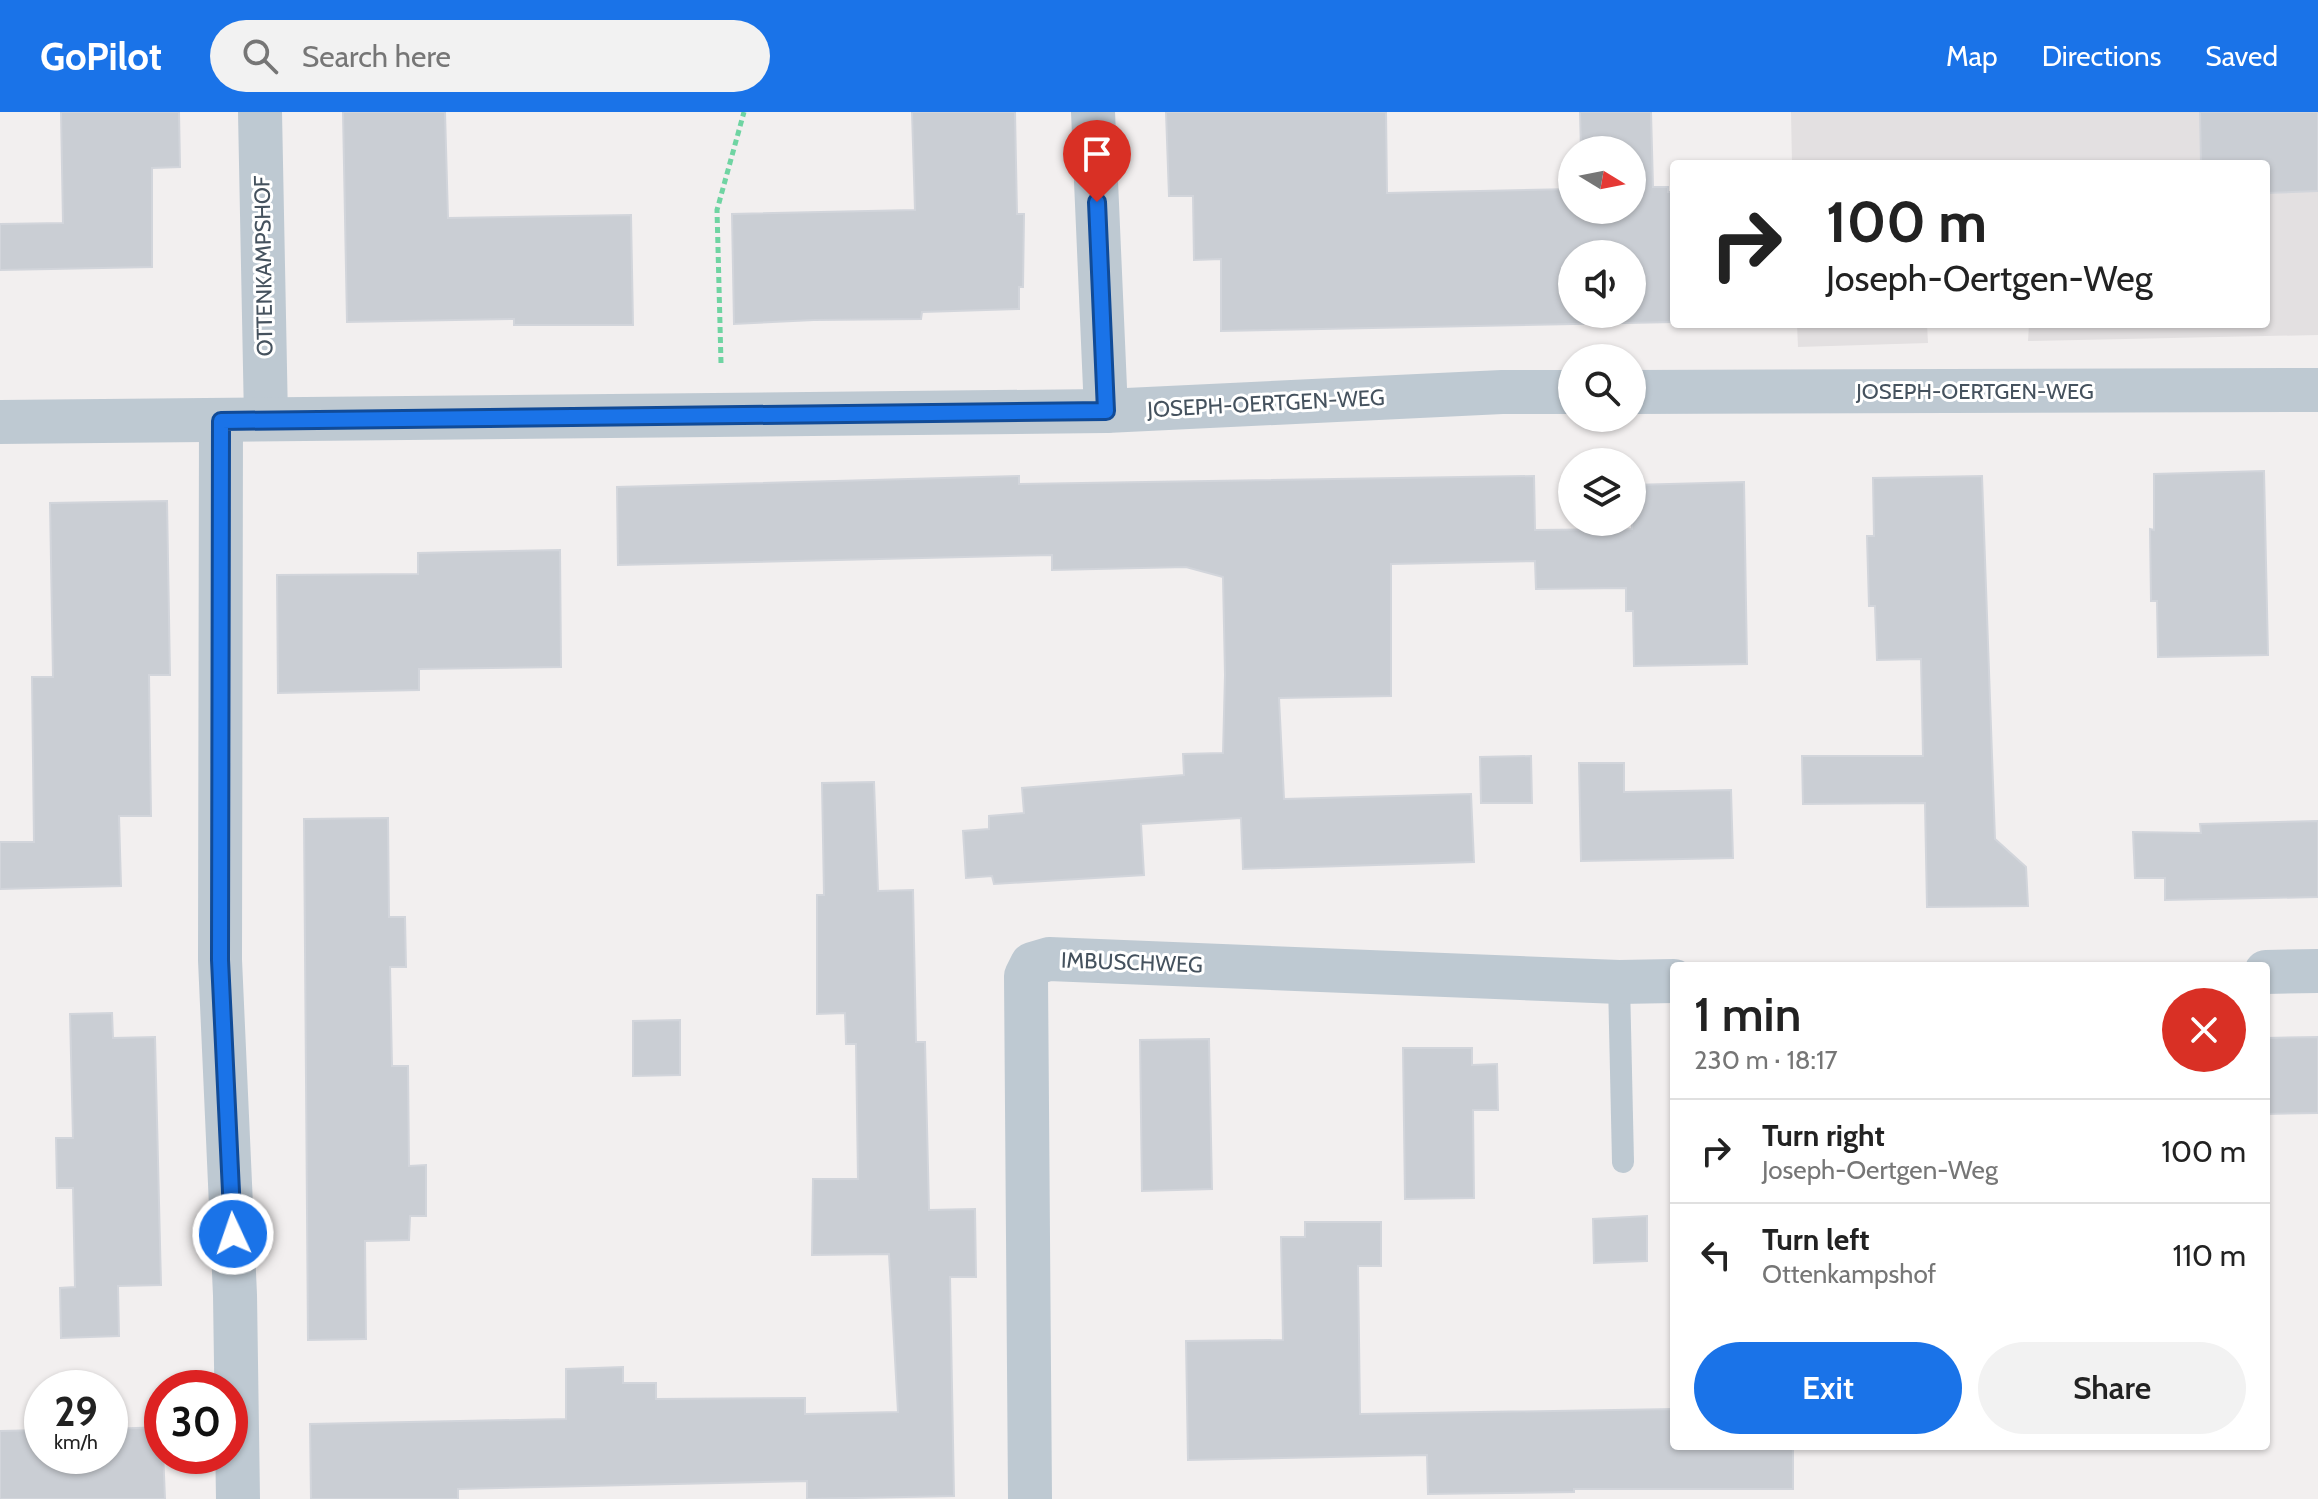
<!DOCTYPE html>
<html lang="en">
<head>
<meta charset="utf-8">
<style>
	:root { --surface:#fff; --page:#f2f2f2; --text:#222; --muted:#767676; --line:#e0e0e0; --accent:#1a73e8 }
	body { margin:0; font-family:Cabin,sans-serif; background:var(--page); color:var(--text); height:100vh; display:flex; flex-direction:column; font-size:30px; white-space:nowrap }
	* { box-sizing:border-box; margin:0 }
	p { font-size:26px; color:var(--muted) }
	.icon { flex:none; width:44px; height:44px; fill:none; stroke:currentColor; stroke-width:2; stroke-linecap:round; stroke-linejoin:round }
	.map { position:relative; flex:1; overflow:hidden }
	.panel { position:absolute; left:1670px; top:850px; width:600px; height:488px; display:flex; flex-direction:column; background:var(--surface); border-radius:8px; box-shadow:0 2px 6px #0004 }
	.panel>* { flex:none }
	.top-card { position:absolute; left:1670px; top:48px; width:600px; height:168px; border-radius:8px; box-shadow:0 2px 6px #0004; background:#fff; color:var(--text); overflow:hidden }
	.needle { width:52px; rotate:100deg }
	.controls { position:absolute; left:1558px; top:24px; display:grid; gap:16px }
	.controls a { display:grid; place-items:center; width:88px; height:88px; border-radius:50%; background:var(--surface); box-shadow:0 2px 6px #0004; font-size:40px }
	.speed { position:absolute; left:24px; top:1258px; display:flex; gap:16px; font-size:40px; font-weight:700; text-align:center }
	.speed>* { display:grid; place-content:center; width:104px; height:104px; border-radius:50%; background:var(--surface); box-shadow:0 2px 6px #0004; line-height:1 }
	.speed small { font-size:20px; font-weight:400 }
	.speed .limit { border:12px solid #d22; background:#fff; color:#111 }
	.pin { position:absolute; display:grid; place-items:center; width:68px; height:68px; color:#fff; margin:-82px -34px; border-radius:50% 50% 50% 0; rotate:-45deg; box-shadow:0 0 8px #0007 }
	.pin .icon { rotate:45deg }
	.me { position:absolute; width:88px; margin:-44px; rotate:357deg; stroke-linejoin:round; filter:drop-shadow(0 0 6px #0008) }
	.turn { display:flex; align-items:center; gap:28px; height:168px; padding:0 24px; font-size:36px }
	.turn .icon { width:104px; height:104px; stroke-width:2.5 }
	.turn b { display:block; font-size:56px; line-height:68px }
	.round { display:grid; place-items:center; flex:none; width:84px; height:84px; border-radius:42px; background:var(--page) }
	.summary { display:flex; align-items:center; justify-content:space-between; height:136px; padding:0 24px }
	h1 { font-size:48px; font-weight:600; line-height:60px }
	.cta { display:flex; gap:16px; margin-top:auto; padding:16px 24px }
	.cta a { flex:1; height:92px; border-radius:48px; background:var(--accent); color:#fff; font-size:32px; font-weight:600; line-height:92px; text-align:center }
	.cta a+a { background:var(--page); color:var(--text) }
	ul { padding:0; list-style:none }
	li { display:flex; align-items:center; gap:24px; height:104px; padding:0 24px; border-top:2px solid var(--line) }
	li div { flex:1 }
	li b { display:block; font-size:30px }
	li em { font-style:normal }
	header { display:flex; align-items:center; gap:48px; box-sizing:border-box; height:112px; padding:0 40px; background:var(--accent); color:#fff }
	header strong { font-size:38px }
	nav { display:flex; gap:44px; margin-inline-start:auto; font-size:28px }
	.search { width:560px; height:72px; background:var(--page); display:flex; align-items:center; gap:20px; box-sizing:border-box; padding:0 28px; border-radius:44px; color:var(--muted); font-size:30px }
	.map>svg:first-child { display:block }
	.education { fill:#e3e0e1 }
	.building { fill:#caced4; stroke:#d2d5db; stroke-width:2; fill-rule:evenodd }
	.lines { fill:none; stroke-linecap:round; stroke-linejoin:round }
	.path { stroke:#6fd4a2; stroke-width:5; stroke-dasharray:6 4; stroke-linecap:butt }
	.lane { stroke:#bec9d2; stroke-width:22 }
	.street { stroke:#bec9d2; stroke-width:44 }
	.route-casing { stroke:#114b97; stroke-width:20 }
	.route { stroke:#1a73e8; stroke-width:14 }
	.labels { text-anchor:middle; stroke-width:6; stroke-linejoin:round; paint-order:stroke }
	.street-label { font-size:22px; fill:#45525e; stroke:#fff }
</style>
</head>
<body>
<header>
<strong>GoPilot</strong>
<div class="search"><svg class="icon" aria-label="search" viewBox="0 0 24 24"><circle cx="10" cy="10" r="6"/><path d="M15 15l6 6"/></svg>Search here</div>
<nav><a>Map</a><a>Directions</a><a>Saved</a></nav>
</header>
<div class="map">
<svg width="2318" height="1387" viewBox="0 0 2318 1387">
	<rect width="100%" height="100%" fill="#f2efef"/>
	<g class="education">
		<polygon points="1791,0 2318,0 2318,223 2028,229 2029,212 2266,212 2266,52 1792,52"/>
		<polygon points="1797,212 1927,212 1928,231 1798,235"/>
	</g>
	<g class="building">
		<polygon points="61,0 179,0 180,55 152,56 152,155 0,158 0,112 63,111"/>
		<polygon points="343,0 445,0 448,106 631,103 633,213 514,213 514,207 347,210"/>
		<polygon points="912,0 1015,0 1017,102 1024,102 1023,175 1019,175 1019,197 922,200 921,207 814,208 734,212 732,102 915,98"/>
		<path d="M 1166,0 L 1386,0 L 1387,81 L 1572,77 L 1572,98 L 1632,98 L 1632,38 L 1581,38 L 1580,0 L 1651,0 L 1653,75 L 1668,75 L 1668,80 L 1674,80 L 1674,210 L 1221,219 L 1221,147 L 1194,148 L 1193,84 L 1169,84 ZM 1572,142 L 1632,142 L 1632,202 L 1572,202 Z"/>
		<polygon points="2200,0 2318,0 2318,79 2266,81 2266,52 2201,52"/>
		<polygon points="2264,359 2268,543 2158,545 2157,489 2151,489 2150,417 2154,418 2154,362"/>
		<polygon points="1019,364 1019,372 1534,364 1535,418 1632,417 1632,373 1744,370 1747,552 1634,554 1633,499 1626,499 1626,476 1536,477 1535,449 1391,452 1391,584 1279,586 1284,687 1471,682 1474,750 1243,757 1241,706 1141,712 1144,763 994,772 992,764 966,766 963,719 989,717 989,704 1024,701 1022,676 1184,663 1183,642 1223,641 1225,563 1223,465 1186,455 1052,458 1052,443 618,453 617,375"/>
		<polygon points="1982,364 1995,727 2026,755 2028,794 1927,795 1925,691 1803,692 1802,644 1923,644 1921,547 1877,548 1875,494 1869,494 1867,424 1874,424 1873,366"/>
		<polygon points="167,389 170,563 149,563 151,704 119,704 121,774 0,777 0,730 34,730 32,565 53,565 50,391"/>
		<polygon points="560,438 561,555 419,557 419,578 278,581 277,463 418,462 418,441"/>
		<polygon points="1531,644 1532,691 1481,691 1480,645"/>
		<polygon points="1579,651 1624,651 1624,680 1731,678 1733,746 1581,749"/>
		<polygon points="874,670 878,779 913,778 916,930 925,930 929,1098 975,1097 976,1165 950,1165 954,1384 807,1387 807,1369 458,1377 458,1387 311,1387 310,1312 566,1307 566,1257 623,1255 623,1271 656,1271 656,1287 805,1286 805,1302 898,1300 889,1142 812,1143 813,1067 858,1067 856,932 846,932 845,901 817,902 817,783 824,783 822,671"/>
		<polygon points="388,706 389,805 405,805 406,855 390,855 392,954 408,954 409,1054 426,1053 426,1104 410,1104 409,1128 365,1129 366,1227 308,1228 304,707"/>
		<polygon points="2318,709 2318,785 2165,788 2165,766 2135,766 2133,720 2201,721 2200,712"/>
		<polygon points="112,901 113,926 155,925 161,1173 118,1174 119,1224 61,1226 60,1176 75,1175 73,1076 57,1076 56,1026 73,1026 70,902"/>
		<polygon points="680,908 680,963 633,964 633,909"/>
		<polygon points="2318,925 2318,1001 2266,1002 2266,926"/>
		<polygon points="1209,927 1212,1077 1142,1079 1140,928"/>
		<polygon points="1403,936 1472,936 1472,953 1497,952 1498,998 1473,998 1474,1086 1405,1087"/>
		<polygon points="1647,1104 1647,1149 1594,1151 1593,1107"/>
		<polygon points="1305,1110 1381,1110 1381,1154 1358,1154 1360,1302 1674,1297 1674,1334 1793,1334 1793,1377 1574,1377 1574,1380 1428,1382 1427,1343 1188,1348 1186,1229 1283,1228 1281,1125 1305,1125"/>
		<polygon points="162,1315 165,1387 0,1387 0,1319 42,1318 42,1344 110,1344 110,1317"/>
	</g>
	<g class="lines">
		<polyline class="path" points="721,251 717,98 744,0"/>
		<polyline class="lane" points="1619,870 1623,1050"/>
		<g class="street">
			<polyline points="260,0 266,307"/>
			<polyline points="1093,0 1106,299"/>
			<polyline points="1632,280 2318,278"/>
			<polyline points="221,309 220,848 235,1183 238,1387"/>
			<polyline points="0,310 1106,299 1502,280 1572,280"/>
			<polyline points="2266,860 2318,859"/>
			<polyline points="1030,1387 1026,864 1032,852 1049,847 1619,870 1674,869"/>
		</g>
	</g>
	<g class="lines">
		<defs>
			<polyline id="route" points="233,1122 220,848 221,309 1106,299 1097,90"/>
		</defs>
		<use href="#route" class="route-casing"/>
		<use href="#route" class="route"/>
	</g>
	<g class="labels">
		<g class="street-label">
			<text transform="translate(263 154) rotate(-91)" y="8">OTTENKAMPSHOF</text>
			<text x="1975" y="287">JOSEPH-OERTGEN-WEG</text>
			<text transform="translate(1266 291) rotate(-3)" y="8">JOSEPH-OERTGEN-WEG</text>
			<text transform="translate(1132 850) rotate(2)" y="8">IMBUSCHWEG</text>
		</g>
	</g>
</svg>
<div class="controls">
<a><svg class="needle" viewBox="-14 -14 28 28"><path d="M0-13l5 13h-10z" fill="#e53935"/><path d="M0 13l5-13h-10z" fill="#767676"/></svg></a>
<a><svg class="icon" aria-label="sound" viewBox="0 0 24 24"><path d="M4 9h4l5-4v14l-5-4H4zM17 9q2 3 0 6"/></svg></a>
<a><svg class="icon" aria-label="search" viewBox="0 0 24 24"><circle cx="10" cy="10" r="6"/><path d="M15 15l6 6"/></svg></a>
<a><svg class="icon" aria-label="layers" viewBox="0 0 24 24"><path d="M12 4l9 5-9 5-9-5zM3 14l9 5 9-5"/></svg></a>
</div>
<div class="speed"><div>29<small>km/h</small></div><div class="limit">30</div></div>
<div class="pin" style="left:1097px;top:90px;background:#d93025"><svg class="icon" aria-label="arrive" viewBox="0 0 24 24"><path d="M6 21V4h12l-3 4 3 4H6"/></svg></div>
<svg class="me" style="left:233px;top:1122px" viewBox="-20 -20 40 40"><circle r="17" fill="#1a73e8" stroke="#fff" stroke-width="3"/><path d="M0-11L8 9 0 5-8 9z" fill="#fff"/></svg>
<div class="top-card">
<div class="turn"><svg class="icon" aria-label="right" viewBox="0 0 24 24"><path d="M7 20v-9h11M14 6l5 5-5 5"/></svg><div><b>100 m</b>Joseph-Oertgen-Weg</div></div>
</div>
<section class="panel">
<div class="summary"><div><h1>1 min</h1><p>230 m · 18:17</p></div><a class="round" style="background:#d93025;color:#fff"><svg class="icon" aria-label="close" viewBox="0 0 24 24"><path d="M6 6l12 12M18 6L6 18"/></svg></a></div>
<ul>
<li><svg class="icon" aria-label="right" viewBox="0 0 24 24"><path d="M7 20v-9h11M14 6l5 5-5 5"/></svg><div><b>Turn right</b><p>Joseph-Oertgen-Weg</p></div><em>100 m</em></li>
<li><svg class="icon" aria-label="left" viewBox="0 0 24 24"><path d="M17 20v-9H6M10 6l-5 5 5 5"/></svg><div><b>Turn left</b><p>Ottenkampshof</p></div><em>110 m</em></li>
</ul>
<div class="cta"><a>Exit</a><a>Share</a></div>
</section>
</div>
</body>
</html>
